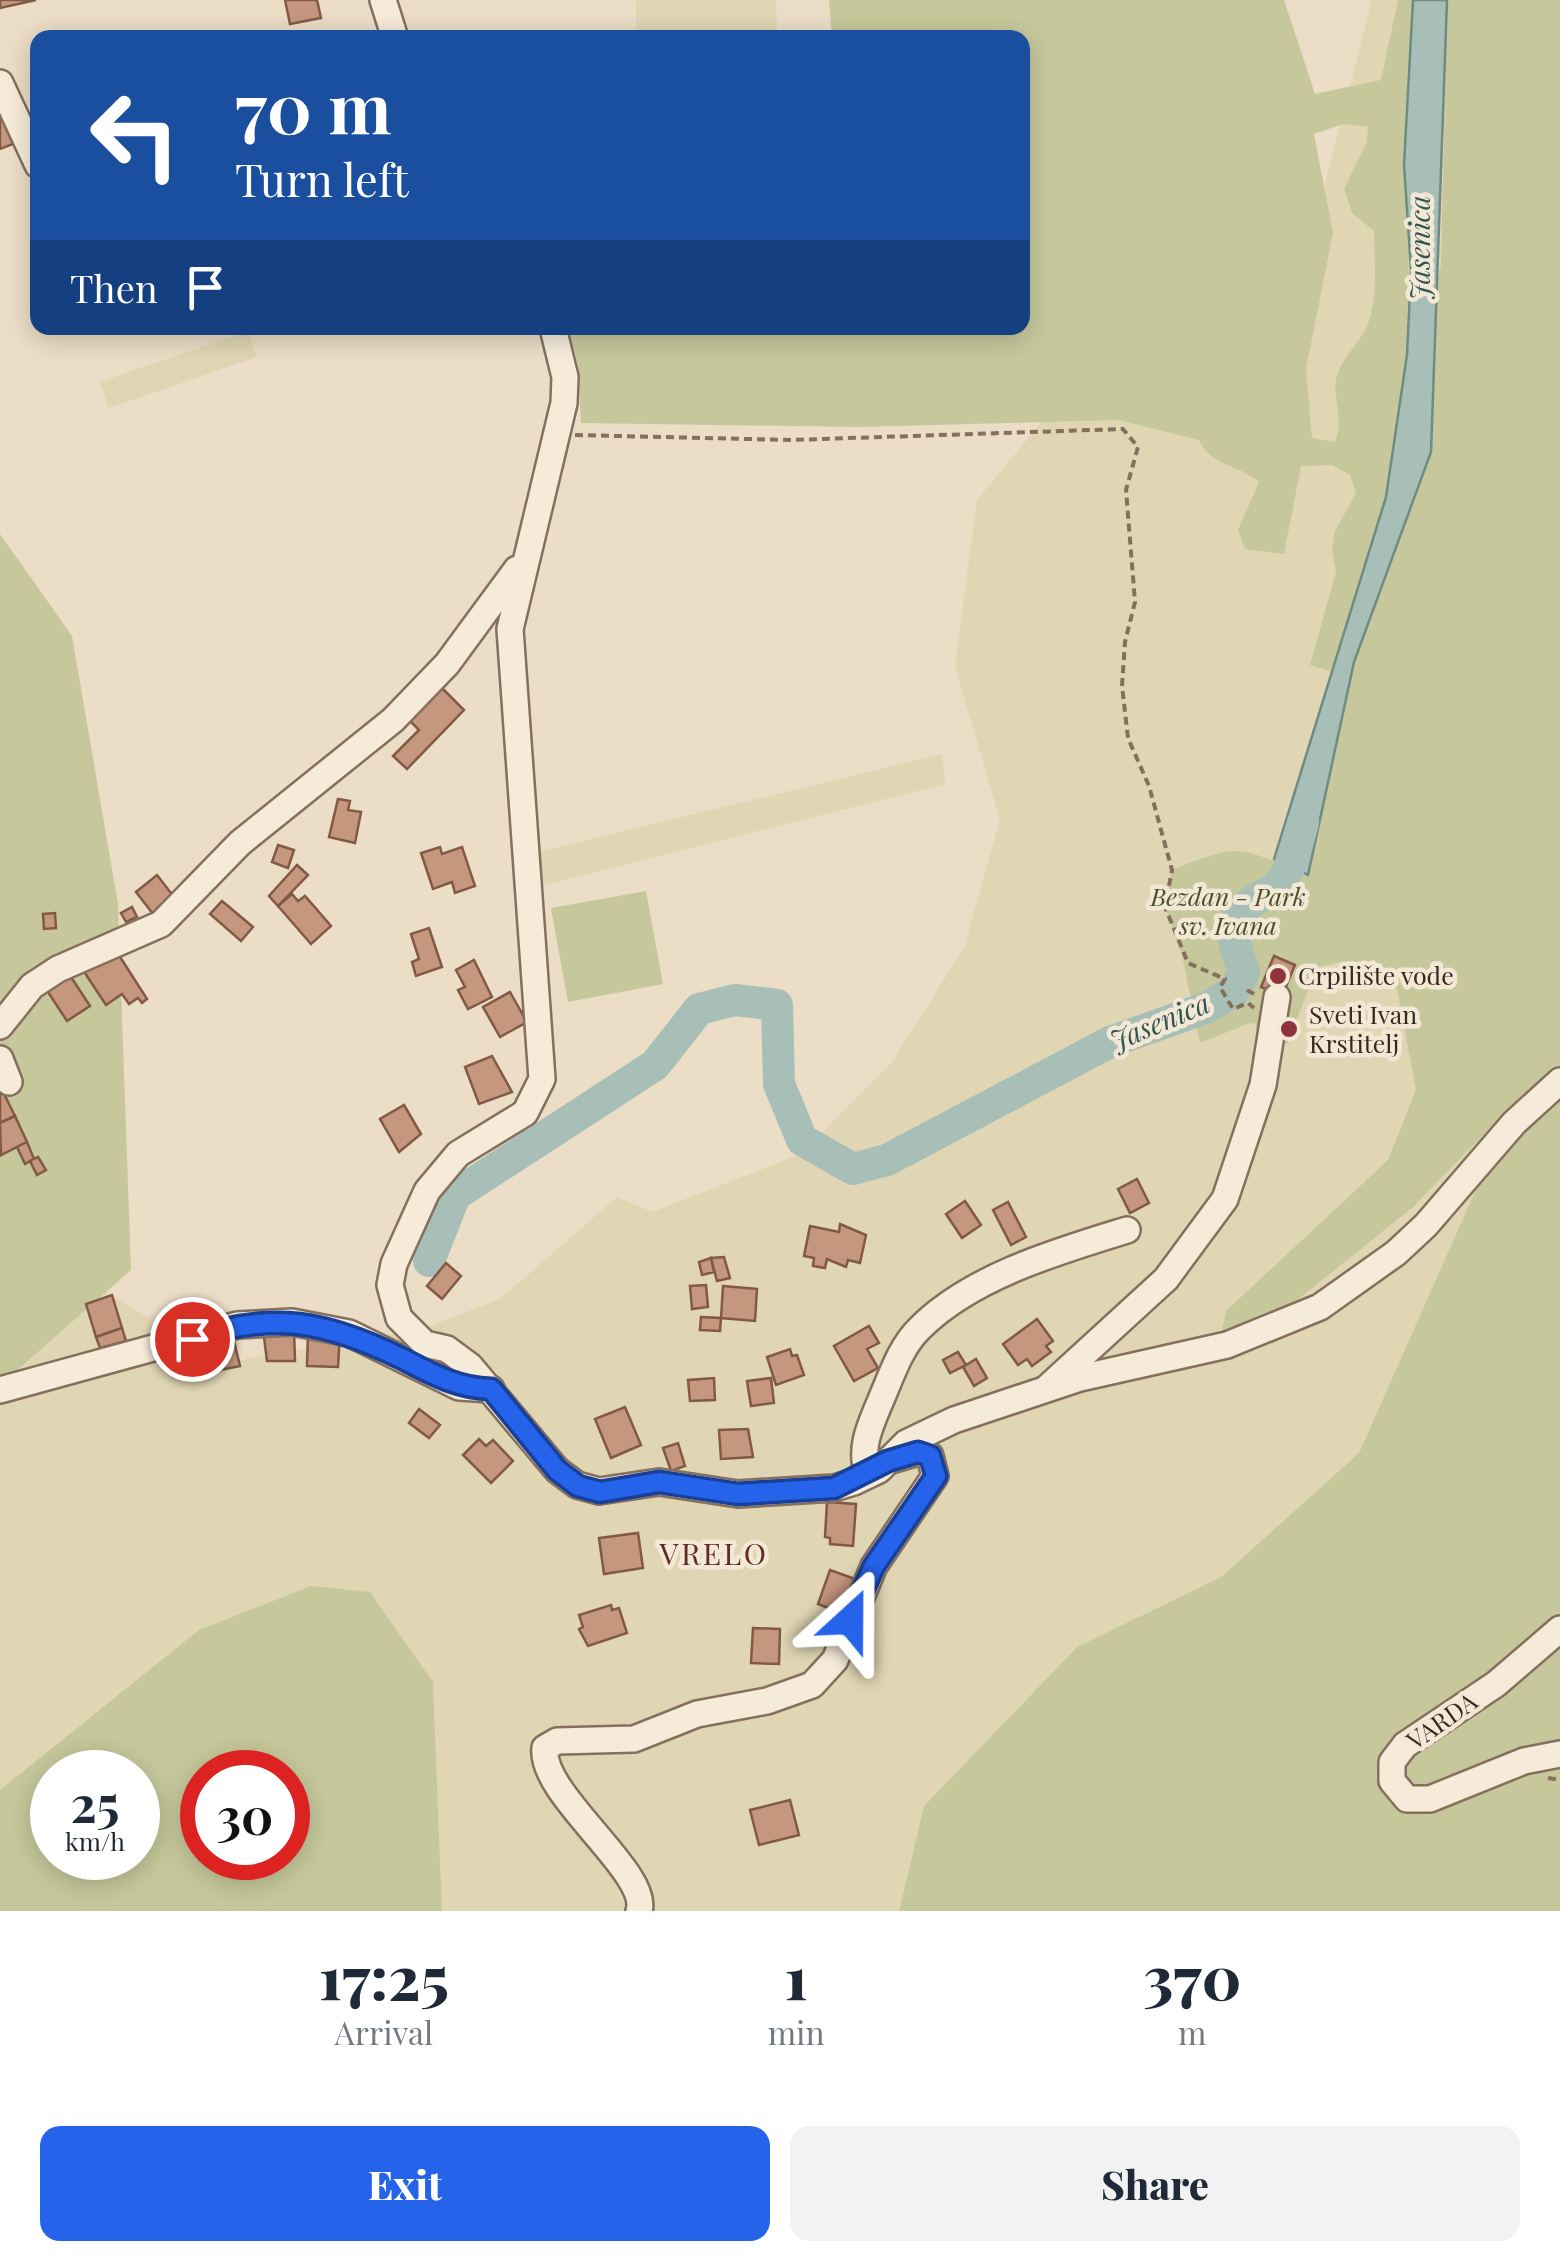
<!DOCTYPE html>
<html lang="en">
<head>
<meta charset="utf-8">
<style>
	:root { --surface:#fff; --page:#f2f2f3; --text:#1f2937; --muted:#747a83; --accent:#2563eb }
	body { margin:0; font-family:"Playfair Display",serif; background:var(--page); color:var(--text); height:100vh; display:flex; flex-direction:column; font-size:38px; white-space:nowrap }
	* { box-sizing:border-box; margin:0 }
	p { font-size:32px; color:var(--muted) }
	.icon { flex:none; width:55px; height:55px; fill:none; stroke:currentColor; stroke-width:2; stroke-linecap:round; stroke-linejoin:round }
	.map { position:relative; height:1911px; overflow:hidden }
	.panel { display:flex; flex-direction:column; background:var(--surface); flex:1 }
	.panel>* { flex:none }
	.banner { position:absolute; left:30px; top:30px; width:1000px; height:305px; border-radius:20px; box-shadow:0 5px 25px #0003; background:#1a4fa0; color:#fff; overflow:hidden }
	.speed { position:absolute; left:30px; top:1750px; display:flex; gap:20px; font-size:50px; font-weight:700; text-align:center }
	.speed>* { display:grid; place-content:center; width:130px; height:130px; border-radius:50%; background:var(--surface); box-shadow:0 5px 25px #0003; line-height:1 }
	.speed small { font-size:25px; font-weight:400 }
	.speed .limit { border:15px solid #d22; background:#fff; color:#111 }
	.pin { position:absolute; display:grid; place-items:center; width:85px; height:85px; color:#fff; margin:-42px; border:5px solid #fff; border-radius:50%; box-shadow:0 2px 10px #0007 }
	.me { position:absolute; width:110px; margin:-55px; rotate:24deg; stroke-linejoin:round; filter:drop-shadow(0 0 8px #0008) }
	.turn { display:flex; align-items:center; gap:35px; height:210px; padding:0 40px; font-size:45px }
	.turn .icon { width:130px; height:130px; stroke-width:2.5 }
	.turn b { display:block; font-size:70px; line-height:85px }
	.then { display:flex; align-items:center; height:95px; padding:0 40px; background:#0003; gap:20px; font-size:38px }
	.eta { display:flex; justify-content:space-evenly; align-items:center; height:170px; text-align:center }
	.eta b { font-size:60px; font-weight:800; line-height:70px }
	.cta { display:flex; gap:20px; margin-top:auto; padding:20px 40px }
	.cta a { flex:1; height:115px; border-radius:20px; background:var(--accent); color:#fff; font-size:40px; font-weight:800; line-height:115px; text-align:center }
	.cta a+a { background:var(--page); color:var(--text) }
	.map>svg:first-child { display:block }
	.farmland { fill:#e0d6b4 }
	.green { fill:#c6c89b; fill-rule:evenodd }
	.water { fill:#a7bfb6; stroke:#6e8c83; stroke-width:2.5 }
	.lines { fill:none; stroke-linecap:round; stroke-linejoin:round }
	.river { stroke:#a7bfb6; stroke-width:32 }
	.building { fill:#c6977f; stroke:#825945; stroke-width:2.5 }
	.minor-casing { stroke:#856f5d; stroke-width:30 }
	.path { stroke:#856f5d; stroke-width:4; stroke-dasharray:8 5; stroke-linecap:butt }
	.minor { stroke:#f6ebd9; stroke-width:25 }
	.route-casing { stroke:#184099; stroke-width:25 }
	.route { stroke:#2563eb; stroke-width:18 }
	.poi-dot { fill:#8f3239; stroke:#f3e8d5; stroke-width:4 }
	.labels { text-anchor:middle; stroke-width:9; stroke-linejoin:round; paint-order:stroke }
	.park-label { font-size:25px; font-style:italic; fill:#4a5128; stroke:#f3e8d5 }
	.poi-label { font-size:25px; fill:#362920; stroke:#f3e8d5; text-anchor:start }
	.street-label { font-size:25px; fill:#362920; stroke:#f3e8d5 }
	.water-label { font-size:28px; font-style:italic; fill:#305550; stroke:#f3e8d5 }
	.quarter-label { font-size:30px; letter-spacing:2.5px; fill:#5f2b22; stroke:#f3e8d5 }
</style>
</head>
<body>
<div class="map">
<svg width="1560" height="1911" viewBox="0 0 1560 1911">
	<rect width="100%" height="100%" fill="#ebddc6"/>
	<g class="farmland">
		<polygon points="636,0 776,0 777,37 636,37"/>
		<polygon points="1372,0 1560,0 1560,507 1489,1160 1359,1453 1221,1577 1077,1647 924,1806 899,1911 442,1911 433,1682 370,1592 0,1790 0,1378 14,1373 106,1292 224,1363 425,1328 500,1299 617,1197 652,1212 801,1154 893,1061 964,948 1000,820 955,666 977,500 1064,395 1314,227"/>
		<polygon points="248,331 257,357 109,408 100,382"/>
		<polygon points="942,754 945,784 528,889 526,855"/>
	</g>
	<g class="green">
		<path d="M 829,0 L 1284,0 L 1315,94 L 1381,80 L 1398,0 L 1414,0 L 1407,355 L 1386,497 L 1333,672 L 1310,665 L 1336,572 L 1332,550 L 1335,531 L 1356,493 L 1350,475 L 1332,465 L 1301,466 L 1284,554 L 1245,549 L 1238,530 L 1259,482 C 1239,464 1211,467 1199,440 L 1119,420 L 859,427 L 581,423 L 578,364 L 568,328 L 1022,328 L 1022,38 L 832,37 ZM 1343,124 L 1368,127 L 1367,142 L 1344,189 L 1352,213 L 1374,231 C 1374,261 1379,297 1367,326 C 1360,342 1344,356 1338,373 C 1329,396 1346,413 1335,442 L 1312,438 L 1306,369 L 1333,233 L 1314,134 Z"/>
		<path d="M 1447,0 L 1560,0 L 1560,1911 L 899,1911 L 924,1806 L 1077,1647 L 1221,1577 L 1359,1453 L 1489,1160 L 1488,1130 L 1413,1207 L 1285,1310 L 1222,1330 L 1226,1311 L 1388,1160 L 1416,1090 L 1397,989 L 1339,962 L 1317,968 L 1287,1044 L 1259,1039 L 1255,1024 L 1250,1023 L 1200,1043 L 1182,955 L 1165,907 L 1172,870 C 1248,839 1238,850 1308,874 L 1441,264 Z"/>
		<polygon points="0,534 72,636 118,904 131,1270 14,1373 0,1378"/>
		<polygon points="646,891 663,984 568,1002 551,908"/>
		<path d="M 311,1586 L 370,1592 L 433,1682 L 442,1911 L 0,1911 L 0,1790 L 199,1630 ZM 52,1772 L 138,1772 L 138,1858 L 52,1858 ZM 202,1772 L 288,1772 L 288,1858 L 202,1858 Z"/>
	</g>
	<polygon class="water" points="1413,0 1447,0 1431,452 1354,662 1308,875 1274,859 1386,497 1407,355 1411,270 1404,165"/>
	<g class="lines">
		<path class="river" d="M 429,1261 L 455,1195 L 655,1065 L 699,1009 L 735,1000 L 777,1005 L 779,1084 L 802,1140 L 853,1169 L 887,1160 L 1110,1042 L 1206,1008 L 1234,991 L 1244,972 C 1235,945 1222,922 1254,900 C 1264,893 1272,894 1280,883 C 1293,867 1297,843 1303,823"/>
	</g>
	<g class="building">
		<polygon points="0,0 36,0 0,8"/>
		<polygon points="285,0 317,0 321,18 290,24"/>
		<polygon points="0,102 18,142 0,149"/>
		<polygon points="439,685 464,710 407,769 393,756 419,730 407,718"/>
		<polygon points="338,799 350,801 348,810 361,812 355,843 329,837"/>
		<polygon points="278,845 294,850 288,868 272,862"/>
		<polygon points="440,847 442,854 462,847 475,886 455,893 452,882 433,889 421,853"/>
		<polygon points="297,865 308,875 278,906 269,896"/>
		<polygon points="157,875 174,897 153,914 136,892"/>
		<polygon points="292,894 298,901 305,896 331,926 311,944 278,906"/>
		<polygon points="222,901 253,927 241,941 210,914"/>
		<polygon points="132,907 137,917 126,922 121,913"/>
		<polygon points="55,913 56,928 44,929 43,914"/>
		<polygon points="429,928 442,967 416,976 412,962 419,959 411,934"/>
		<polygon points="115,949 147,999 142,1003 138,998 129,1004 122,994 106,1005 83,970"/>
		<polygon points="1274,956 1295,965 1282,996 1261,987"/>
		<polygon points="474,960 492,997 468,1009 458,990 465,987 456,970"/>
		<polygon points="67,971 90,1006 67,1021 46,989"/>
		<polygon points="510,992 527,1022 500,1037 483,1007"/>
		<polygon points="492,1056 512,1092 479,1104 465,1067"/>
		<polygon points="3,1092 15,1116 0,1123 0,1094"/>
		<polygon points="404,1105 421,1134 399,1152 380,1119"/>
		<polygon points="15,1116 27,1142 1,1155 0,1123"/>
		<polygon points="27,1142 34,1159 25,1164 17,1147"/>
		<polygon points="38,1157 46,1170 37,1175 30,1161"/>
		<polygon points="1137,1179 1149,1203 1130,1213 1118,1189"/>
		<polygon points="965,1201 981,1225 962,1238 946,1214"/>
		<polygon points="1008,1202 1026,1237 1011,1245 993,1210"/>
		<polygon points="840,1224 866,1235 860,1263 848,1260 846,1267 827,1259 825,1268 813,1266 814,1258 804,1256 810,1226 839,1232"/>
		<polygon points="724,1257 730,1278 717,1281 711,1258"/>
		<polygon points="711,1258 714,1272 702,1275 699,1262"/>
		<polygon points="446,1263 461,1276 442,1299 427,1286"/>
		<polygon points="706,1285 708,1307 692,1309 690,1286"/>
		<polygon points="723,1286 757,1289 755,1321 721,1318"/>
		<polygon points="112,1295 122,1328 96,1337 86,1304"/>
		<polygon points="701,1317 721,1318 720,1331 700,1330"/>
		<polygon points="1037,1319 1053,1341 1046,1346 1051,1352 1032,1366 1027,1359 1018,1365 1003,1344"/>
		<polygon points="869,1326 879,1343 867,1349 878,1368 854,1381 834,1346"/>
		<polygon points="122,1328 126,1341 100,1348 96,1337"/>
		<polygon points="263,1329 294,1329 295,1361 267,1361"/>
		<polygon points="308,1332 340,1333 338,1367 307,1366"/>
		<polygon points="232,1333 240,1366 210,1372 203,1340"/>
		<polygon points="790,1349 792,1356 797,1355 804,1375 776,1385 767,1357"/>
		<polygon points="958,1352 966,1365 950,1373 943,1360"/>
		<polygon points="976,1359 987,1378 974,1386 963,1367"/>
		<polygon points="714,1378 715,1400 690,1401 688,1380"/>
		<polygon points="771,1378 774,1403 751,1406 747,1381"/>
		<polygon points="625,1407 641,1445 611,1458 595,1419"/>
		<polygon points="419,1409 440,1425 429,1438 409,1423"/>
		<polygon points="748,1429 753,1457 721,1459 719,1430"/>
		<polygon points="479,1439 486,1446 493,1440 513,1461 491,1483 463,1455"/>
		<polygon points="678,1443 685,1466 671,1471 663,1448"/>
		<polygon points="827,1502 856,1504 853,1546 830,1544 830,1538 825,1537"/>
		<polygon points="638,1533 643,1568 604,1574 599,1538"/>
		<polygon points="830,1570 858,1580 846,1615 818,1604"/>
		<polygon points="611,1605 612,1610 619,1608 627,1633 588,1646 579,1629 583,1627 579,1615"/>
		<polygon points="753,1628 780,1629 779,1664 751,1663"/>
		<polygon points="790,1800 799,1835 759,1845 750,1810"/>
	</g>
	<g class="lines">
		<defs>
			<g id="minor">
				<polyline points="383,0 395,38"/>
				<polyline points="0,83 38,165"/>
				<polyline points="553,328 565,377 564,403 510,629 542,1079 525,1113 458,1154 427,1191 394,1264 390,1285 399,1318 425,1344 447,1349 470,1366 557,1470 577,1485 599,1491 659,1482 738,1494 834,1488 854,1482 879,1470 906,1443 954,1420 1080,1378 1227,1345 1320,1307 1396,1253 1426,1225 1514,1123 1560,1081"/>
				<polyline points="0,1026 32,986 58,969 161,924 240,843 393,720 447,664 517,569"/>
				<polyline points="0,1059 9,1082"/>
				<polyline points="1048,1387 1166,1279 1225,1199 1263,1085 1277,997"/>
				<polyline points="0,1390 237,1325 292,1322 349,1333 459,1387 491,1389"/>
				<path d="M 868,1474 C 859,1448 870,1426 880,1402 C 891,1377 900,1347 920,1328 C 972,1276 1059,1251 1127,1230"/>
				<polyline points="1560,1629 1496,1684 1405,1745 1392,1762 1392,1781 1407,1799 1430,1799 1524,1761 1560,1754"/>
				<path d="M 639,1911 C 651,1873 539,1794 545,1748 L 557,1741 L 634,1739 L 697,1714 L 767,1701 L 812,1685 L 835,1660 L 874,1566 L 935,1476 L 930,1456 L 918,1452 L 891,1460"/>
			</g>
		</defs>
		<use href="#minor" class="minor-casing"/>
		<g class="path">
			<polyline points="575,435 791,440 1123,429 1138,447 1126,490 1135,602 1125,642 1122,686 1128,738 1149,786 1172,870 1165,907 1188,963 1225,979 1220,987 1233,1009 1248,1003 1254,1008"/>
			<polyline points="1247,990 1256,995"/>
			<polyline points="1548,1778 1560,1780"/>
		</g>
		<use href="#minor" class="minor"/>
	</g>
	<g class="lines">
		<defs>
			<path id="route" d="M 192,1339 C 273,1310 328,1322 403,1359 C 432,1374 457,1388 491,1389 L 557,1470 L 578,1486 L 600,1492 L 659,1482 L 738,1494 L 834,1488 L 888,1461 L 918,1452 L 930,1456 L 936,1476 L 874,1566 L 850,1620"/>
		</defs>
		<use href="#route" class="route-casing"/>
		<use href="#route" class="route"/>
	</g>
	<g class="poi-dot">
		<circle cx="1278" cy="976" r="10"/>
		<circle cx="1289" cy="1029" r="10"/>
	</g>
	<g class="labels">
		<g class="park-label">
			<text x="1228" y="906">Bezdan - Park<tspan x="1228" dy="29">sv. Ivana</tspan></text>
		</g>
		<g class="poi-label">
			<text x="1298" y="985">Crpilište vode</text>
			<text x="1309" y="1024">Sveti Ivan<tspan x="1309" dy="29">Krstitelj</tspan></text>
		</g>
		<g class="street-label">
			<text transform="translate(1442 1721) rotate(-35)" y="9">VARDA</text>
		</g>
		<g class="water-label">
			<text transform="translate(1420 248) rotate(-90)" y="10">Jasenica</text>
			<text transform="translate(1160 1022) rotate(-23)" y="10">Jasenica</text>
		</g>
		<g class="quarter-label">
			<text x="714" y="1565">VRELO</text>
		</g>
	</g>
</svg>
<div class="speed"><div>25<small>km/h</small></div><div class="limit">30</div></div>
<div class="pin" style="left:192px;top:1339px;background:#d93025"><svg class="icon" aria-label="arrive" viewBox="0 0 24 24"><path d="M6 21V4h12l-3 4 3 4H6"/></svg></div>
<svg class="me" style="left:850px;top:1620px" viewBox="-20 -20 40 40"><path d="M0-17L14 15 0 8-14 15z" fill="#2563eb" stroke="#fff" stroke-width="4"/></svg>
<div class="banner">
<div class="turn"><svg class="icon" aria-label="left" viewBox="0 0 24 24"><path d="M17 20v-9H6M10 6l-5 5 5 5"/></svg><div><b>70 m</b>Turn left</div></div>
<div class="then">Then<svg class="icon" aria-label="arrive" viewBox="0 0 24 24"><path d="M6 21V4h12l-3 4 3 4H6"/></svg></div>
</div>
</div>
<section class="panel">
<div class="eta">
<div><b>17:25</b><p>Arrival</p></div>
<div><b>1</b><p>min</p></div>
<div><b>370</b><p>m</p></div>
</div>
<div class="cta"><a>Exit</a><a>Share</a></div>
</section>
</body>
</html>
